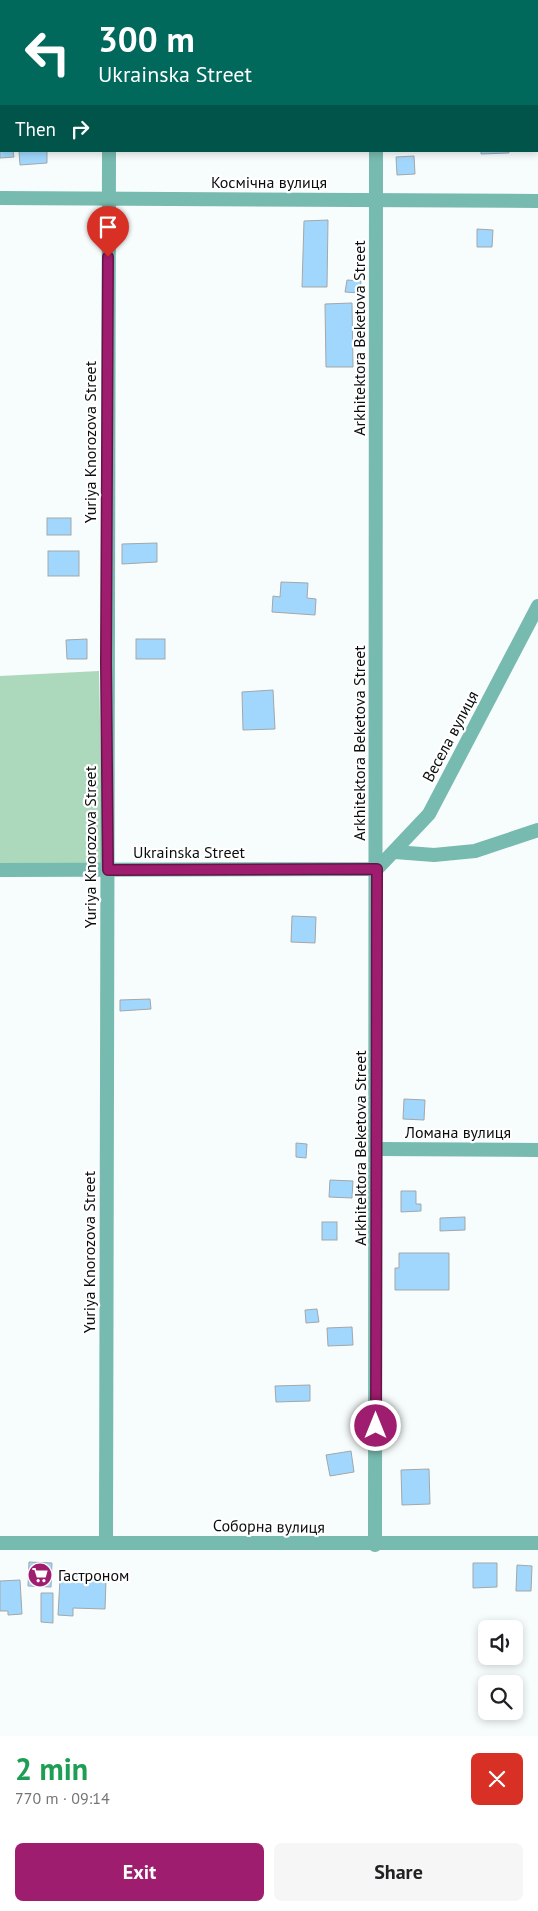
<!DOCTYPE html>
<html lang="en">
<head>
<meta charset="utf-8">
<style>
	:root { --surface:#fff; --page:#f6f6f6; --text:#202124; --muted:#757577; --accent:#9f1d6e }
	body { margin:0; font-family:"PT Sans",sans-serif; background:var(--page); color:var(--text); height:100vh; display:flex; flex-direction:column; font-size:19px; white-space:nowrap }
	* { box-sizing:border-box; margin:0 }
	p { font-size:16px; color:var(--muted) }
	.icon { flex:none; width:28px; height:28px; fill:none; stroke:currentColor; stroke-width:2; stroke-linecap:round; stroke-linejoin:round }
	.map { position:relative; height:1736px; overflow:hidden }
	.drawer { display:flex; flex-direction:column; background:var(--surface); flex:1 }
	.drawer>* { flex:none }
	.banner { position:absolute; left:0px; top:0px; width:539px; height:152px; box-shadow:0 2px 8px #0003; background:#00695c; color:#fff; overflow:hidden }
	.tools { position:absolute; left:478px; top:1620px; display:grid; gap:10px }
	.tools a { display:grid; place-items:center; width:45px; height:45px; border-radius:8px; background:var(--surface); box-shadow:0 2px 8px #0003; font-size:25px }
	.pin { position:absolute; display:grid; place-items:center; width:42px; height:42px; color:#fff; margin:-51px -21px; border-radius:50% 50% 50% 0; rotate:-45deg; box-shadow:0 0 5px #0007 }
	.pin .icon { rotate:45deg }
	.me { position:absolute; width:55px; margin:-28px; rotate:0deg; stroke-linejoin:round; filter:drop-shadow(0 0 4px #0008) }
	.turn { display:flex; align-items:center; gap:18px; height:105px; padding:0 15px; font-size:22px }
	.turn .icon { width:65px; height:65px; stroke-width:2.5 }
	.turn b { display:block; font-size:35px; line-height:42px }
	.then { display:flex; align-items:center; height:48px; padding:0 15px; background:#0003; gap:10px; font-size:19px }
	.round { display:grid; place-items:center; flex:none; width:52px; height:52px; border-radius:8px; background:var(--page) }
	.headline { display:flex; align-items:center; justify-content:space-between; height:85px; padding:0 15px }
	h1 { font-size:30px; font-weight:700; line-height:38px; color:#1e9e55 }
	.action { display:flex; gap:10px; margin-top:auto; padding:10px 15px }
	.action a { flex:1; height:58px; border-radius:8px; background:var(--accent); color:#fff; font-size:20px; font-weight:700; line-height:58px; text-align:center }
	.action a+a { background:var(--page); color:var(--text) }
	.map>svg:first-child { display:block }
	.green { fill:#acd8bb }
	.building { fill:#a1d7fc; stroke:#a3a7a9 }
	.lines { fill:none; stroke-linecap:round; stroke-linejoin:round }
	.minor { stroke:#77baaf; stroke-width:14 }
	.route-casing { stroke:#671348; stroke-width:12 }
	.route { stroke:#9f1d6e; stroke-width:9 }
	.labels { text-anchor:middle; stroke-width:4.5; stroke-linejoin:round; paint-order:stroke }
	.street-label { font-size:16px; fill:#0b0d0d; stroke:#fff }
	.poi-label { font-size:16px; fill:#0b0d0d; stroke:#fff; text-anchor:start }
</style>
</head>
<body>
<div class="map">
<svg width="538" height="1736" viewBox="0 0 538 1736">
	<rect width="100%" height="100%" fill="#f7fcfd"/>
	<polygon class="green" points="99,671 103,865 0,865 0,676"/>
	<g class="building">
		<polygon points="0,144 1,151 13,151 14,157 0,158"/>
		<polygon points="19,151 47,151 47,163 20,165"/>
		<polygon points="481,151 509,151 509,153 481,154"/>
		<polygon points="414,156 415,174 397,175 396,157"/>
		<polygon points="328,220 327,287 302,287 304,221"/>
		<polygon points="477,229 493,230 492,247 477,247"/>
		<polygon points="347,280 361,281 360,293 345,292"/>
		<polygon points="352,303 353,367 326,367 325,304"/>
		<rect x="47" y="518" width="24" height="17"/>
		<polygon points="157,543 157,562 122,564 122,544"/>
		<rect x="48" y="551" width="31" height="25"/>
		<polygon points="281,582 308,583 307,598 316,599 315,615 272,612 273,596 280,597"/>
		<polygon points="87,639 87,659 67,659 66,640"/>
		<rect x="136" y="639" width="29" height="20"/>
		<polygon points="273,690 275,729 243,730 242,692"/>
		<polygon points="292,916 316,917 315,943 291,942"/>
		<polygon points="150,999 151,1009 120,1011 120,1000"/>
		<polygon points="404,1099 425,1100 424,1120 403,1119"/>
		<polygon points="296,1143 307,1144 306,1158 296,1157"/>
		<polygon points="330,1180 353,1181 352,1198 329,1197"/>
		<polygon points="401,1191 416,1191 416,1204 421,1204 421,1211 401,1212"/>
		<polygon points="465,1217 465,1230 440,1231 440,1218"/>
		<rect x="322" y="1222" width="15" height="18"/>
		<polygon points="399,1253 449,1253 449,1290 395,1290 395,1268 399,1268"/>
		<polygon points="317,1309 319,1322 306,1323 305,1310"/>
		<polygon points="352,1327 353,1345 328,1346 327,1328"/>
		<polygon points="310,1385 310,1401 276,1402 275,1386"/>
		<polygon points="351,1451 354,1472 330,1476 326,1455"/>
		<polygon points="429,1469 430,1504 402,1505 401,1470"/>
		<polygon points="29,1562 52,1563 51,1587 28,1586"/>
		<polygon points="473,1563 497,1563 497,1587 473,1588"/>
		<polygon points="517,1565 532,1566 531,1591 516,1591"/>
		<polygon points="76,1574 79,1579 106,1580 105,1609 73,1608 73,1616 58,1615 60,1579 68,1579 70,1575"/>
		<polygon points="20,1580 22,1614 8,1615 8,1611 0,1611 0,1581"/>
		<polygon points="41,1593 53,1593 53,1623 41,1622"/>
	</g>
	<g class="lines">
		<g class="minor">
			<polyline points="109,1 109,0"/>
			<polyline points="376,1 376,0"/>
			<polyline points="0,198 538,201"/>
			<polyline points="395,852 434,855 475,851 538,830"/>
			<polyline points="0,870 377,869 429,814 538,606"/>
			<polyline points="377,1149 538,1150"/>
			<polyline points="106,1542 109,151"/>
			<polyline points="0,1543 538,1543"/>
			<polyline points="375,1545 376,151"/>
		</g>
	</g>
	<g class="lines">
		<defs>
			<polyline id="route" points="108,257 106,663 108,870 377,869 376,1426"/>
		</defs>
		<use href="#route" class="route-casing"/>
		<use href="#route" class="route"/>
	</g>
	<defs>
		<symbol id="supermarket-disc" viewBox="-11 -11 22 22"><circle r="9.5" fill="#9f1d6e" stroke="#fff"/><path d="M-6-5.5h2.5l.6 2H6L4.5 2H-2.5L-4.4-4H-6ZM-1.5 3.2a1.3 1.3 0 1 0 .1 0ZM3 3.2a1.3 1.3 0 1 0 .1 0Z" fill="#fff"/></symbol>
	</defs>
	<g fill-rule="evenodd">
		<use href="#supermarket-disc" x="26" y="1561" width="28" height="28"/>
	</g>
	<g class="labels">
		<g class="street-label">
			<text x="269" y="188">Космічна вулиця</text>
			<text transform="translate(359 338) rotate(-90)" y="6">Arkhitektora Beketova Street</text>
			<text transform="translate(90 442) rotate(-90)" y="6">Yuriya Knorozova Street</text>
			<text transform="translate(450 736) rotate(-62)" y="6">Весела вулиця</text>
			<text transform="translate(359 743) rotate(-90)" y="6">Arkhitektora Beketova Street</text>
			<text transform="translate(90 847) rotate(-90)" y="6">Yuriya Knorozova Street</text>
			<text x="189" y="858">Ukrainska Street</text>
			<text x="458" y="1138">Ломана вулиця</text>
			<text transform="translate(360 1148) rotate(-90)" y="6">Arkhitektora Beketova Street</text>
			<text transform="translate(89 1252) rotate(-90)" y="6">Yuriya Knorozova Street</text>
			<text transform="translate(269 1526) rotate(1)" y="6">Соборна вулиця</text>
		</g>
		<g class="poi-label">
			<text x="58" y="1581">Гастроном</text>
		</g>
	</g>
</svg>
<div class="tools">
<a><svg class="icon" aria-label="sound" viewBox="0 0 24 24"><path d="M4 9h4l5-4v14l-5-4H4zM17 9q2 3 0 6"/></svg></a>
<a><svg class="icon" aria-label="search" viewBox="0 0 24 24"><circle cx="10" cy="10" r="6"/><path d="M15 15l6 6"/></svg></a>
</div>
<div class="pin" style="left:108px;top:257px;background:#d93025"><svg class="icon" aria-label="arrive" viewBox="0 0 24 24"><path d="M6 21V4h12l-3 4 3 4H6"/></svg></div>
<svg class="me" style="left:376px;top:1426px" viewBox="-20 -20 40 40"><circle r="17" fill="#9f1d6e" stroke="#fff" stroke-width="3"/><path d="M0-11L8 9 0 5-8 9z" fill="#fff"/></svg>
<div class="banner">
<div class="turn"><svg class="icon" aria-label="left" viewBox="0 0 24 24"><path d="M17 20v-9H6M10 6l-5 5 5 5"/></svg><div><b>300 m</b>Ukrainska Street</div></div>
<div class="then">Then<svg class="icon" aria-label="right" viewBox="0 0 24 24"><path d="M7 20v-9h11M14 6l5 5-5 5"/></svg></div>
</div>
</div>
<section class="drawer">
<div class="headline"><div><h1>2 min</h1><p>770 m · 09:14</p></div><a class="round" style="background:#d93025;color:#fff"><svg class="icon" aria-label="close" viewBox="0 0 24 24"><path d="M6 6l12 12M18 6L6 18"/></svg></a></div>
<div class="action"><a>Exit</a><a>Share</a></div>
</section>
</body>
</html>
